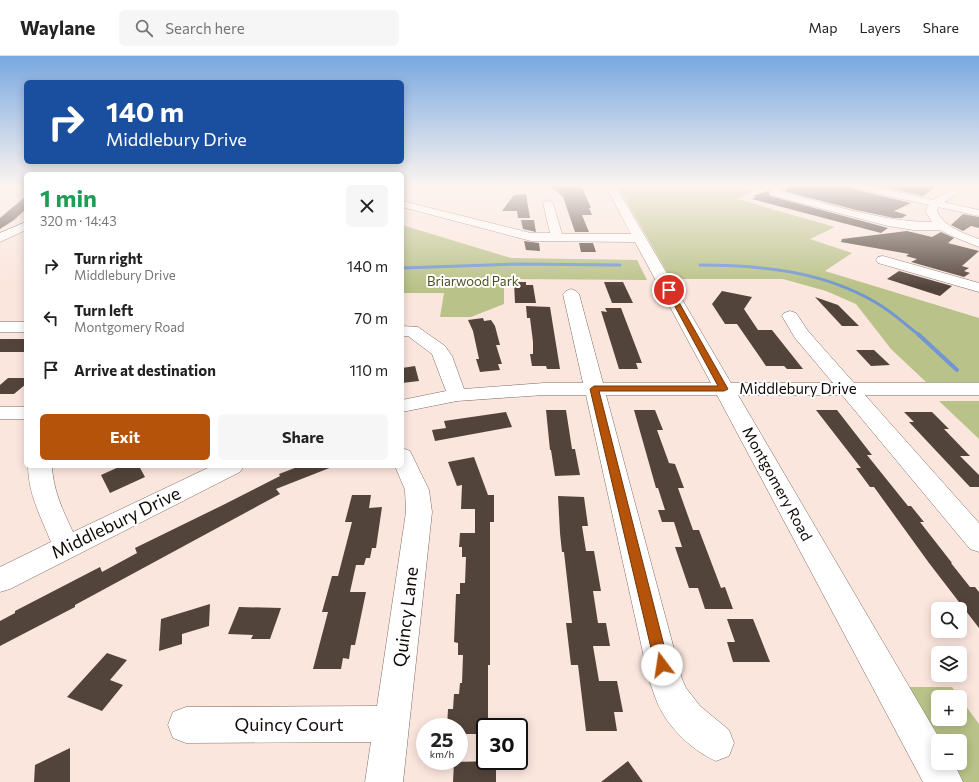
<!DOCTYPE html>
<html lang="en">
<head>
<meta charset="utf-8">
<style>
	:root { --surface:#fff; --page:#f6f6f6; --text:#222; --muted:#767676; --line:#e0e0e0; --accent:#b45309 }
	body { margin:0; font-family:Commissioner,sans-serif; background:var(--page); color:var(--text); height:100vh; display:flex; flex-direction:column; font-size:15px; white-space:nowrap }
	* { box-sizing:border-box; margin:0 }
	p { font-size:13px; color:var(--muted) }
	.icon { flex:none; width:22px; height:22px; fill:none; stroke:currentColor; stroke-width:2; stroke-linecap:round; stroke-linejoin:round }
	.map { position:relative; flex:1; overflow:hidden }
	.panel { position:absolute; left:24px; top:116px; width:380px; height:296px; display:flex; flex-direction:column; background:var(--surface); border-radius:6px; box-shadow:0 2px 10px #0003 }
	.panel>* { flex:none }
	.guide { position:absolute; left:24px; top:24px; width:380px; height:84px; border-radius:6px; box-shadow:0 2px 10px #0003; background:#1a4fa0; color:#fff; overflow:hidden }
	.tools { position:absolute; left:931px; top:546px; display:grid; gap:8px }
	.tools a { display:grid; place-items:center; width:36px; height:36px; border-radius:6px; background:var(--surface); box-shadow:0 2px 10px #0003; font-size:20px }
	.speed { position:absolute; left:416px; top:662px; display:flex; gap:8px; font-size:20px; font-weight:700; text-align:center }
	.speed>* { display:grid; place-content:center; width:52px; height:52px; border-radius:50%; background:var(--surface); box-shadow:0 2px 10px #0003; line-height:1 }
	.speed small { font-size:10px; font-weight:400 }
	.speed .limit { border:2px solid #111; border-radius:6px; background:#fff; color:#111 }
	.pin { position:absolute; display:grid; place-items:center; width:34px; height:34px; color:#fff; margin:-17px; border:2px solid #fff; border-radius:50%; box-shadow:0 1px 4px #0007 }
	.me { position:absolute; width:44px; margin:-22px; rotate:346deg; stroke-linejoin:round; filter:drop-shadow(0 0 3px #0008) }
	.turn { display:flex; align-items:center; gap:14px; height:84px; padding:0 16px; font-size:18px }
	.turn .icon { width:52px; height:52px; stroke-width:2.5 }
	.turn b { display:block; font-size:28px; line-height:34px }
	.round { display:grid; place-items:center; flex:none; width:42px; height:42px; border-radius:6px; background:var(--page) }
	.overview { display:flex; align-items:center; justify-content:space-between; height:68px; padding:0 16px }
	h1 { font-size:24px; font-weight:700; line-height:30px; color:#1e9e55 }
	.button { display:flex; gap:8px; margin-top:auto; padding:8px 16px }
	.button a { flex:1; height:46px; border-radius:6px; background:var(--accent); color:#fff; font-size:16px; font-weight:700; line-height:46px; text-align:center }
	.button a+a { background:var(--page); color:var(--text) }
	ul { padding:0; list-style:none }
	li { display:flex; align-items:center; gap:12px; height:52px; padding:0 16px }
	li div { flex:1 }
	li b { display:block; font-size:15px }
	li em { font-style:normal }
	header { display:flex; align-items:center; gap:24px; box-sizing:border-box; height:56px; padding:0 20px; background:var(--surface); border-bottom:1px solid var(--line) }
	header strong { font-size:19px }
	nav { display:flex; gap:22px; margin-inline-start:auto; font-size:14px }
	.search { width:280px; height:36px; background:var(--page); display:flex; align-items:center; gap:10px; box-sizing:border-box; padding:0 14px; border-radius:6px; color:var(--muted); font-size:15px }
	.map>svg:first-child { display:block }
	.green { fill:#b9c288 }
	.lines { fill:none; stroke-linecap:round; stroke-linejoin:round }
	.stream-far1 { stroke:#7295d3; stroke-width:3 }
	.stream { stroke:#7295d3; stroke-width:4 }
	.building { fill:#53443b }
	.minor-casing { stroke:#7f6d65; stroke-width:1 }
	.minor { fill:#fff; fill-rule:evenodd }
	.route { fill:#b45309; stroke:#753606 }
	.labels { text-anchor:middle; stroke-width:4; stroke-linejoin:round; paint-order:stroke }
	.far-park-label { font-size:13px; fill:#4b5119; stroke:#fff }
	.street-label { font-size:15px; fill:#110a08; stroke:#fff }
	.near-street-label { font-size:18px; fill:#110a08; stroke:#fff }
</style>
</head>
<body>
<header>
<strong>Waylane</strong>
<div class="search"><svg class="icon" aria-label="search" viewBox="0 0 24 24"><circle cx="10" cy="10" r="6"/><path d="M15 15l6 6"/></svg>Search here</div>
<nav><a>Map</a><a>Layers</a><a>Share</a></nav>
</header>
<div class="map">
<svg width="979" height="726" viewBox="0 0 979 726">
	<rect width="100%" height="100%" fill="#fbe6de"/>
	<g class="green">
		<polygon points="617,129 732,129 753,135 737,143 835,171 810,183 852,197 825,215 979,262 979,326 926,326 891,293 856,248 826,235 783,223 671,223"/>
		<polygon points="402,169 511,202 637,204 647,224 504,223 504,248 471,261 440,261 444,237 402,237"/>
		<polygon points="939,345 979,345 979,383"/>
		<polygon points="906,631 952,631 959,641 938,641 938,663 960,663 960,642 979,668 979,726 962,726 951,707 960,707 960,685 938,685"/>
	</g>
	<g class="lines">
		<g class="stream-far1">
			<path d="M 700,209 C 760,209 822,215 875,246 C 891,255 905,268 919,279"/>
			<polyline points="402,212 518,208 620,209"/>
			<polyline points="26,217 26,227"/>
		</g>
		<polyline class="stream" points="918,278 957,314"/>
	</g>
	<g class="building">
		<polygon points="549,129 581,129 591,152 589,152 592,159 582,159 589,176 575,176 563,141"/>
		<polygon points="792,129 846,129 852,133 911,147 894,155 907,159 902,162 894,162 856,154 784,135"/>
		<polygon points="875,129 938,129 923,140"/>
		<polygon points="768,135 770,140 888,172 881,177 752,143 756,141 753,140"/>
		<polygon points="526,138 530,162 518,162 517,155 502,155 514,139"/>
		<polygon points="26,140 26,153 14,164 0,173 0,162"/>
		<polygon points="963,158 979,161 979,172 971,170 963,175 951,169"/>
		<polygon points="521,164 534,164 536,176 523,173"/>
		<polygon points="907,175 932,181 941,176 954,182 948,187 979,195 962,210 969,212 964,215 970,217 964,221 911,206 917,203 906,200 909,198 841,186 842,183"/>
		<polygon points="524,185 539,187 540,195 526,194"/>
		<polygon points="579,187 593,187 596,196 581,196"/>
		<polygon points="899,215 952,230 940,240 887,223"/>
		<polygon points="514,226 526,226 526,229 533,229 536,247 515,247"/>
		<polygon points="604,226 623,226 633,247 612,247"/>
		<polygon points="722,235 752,241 744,253 758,274 772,274 803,313 787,313 784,310 766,310 737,268 725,268 712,248"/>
		<polygon points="815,241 838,249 859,270 842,270"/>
		<polygon points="526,250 550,251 560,313 547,313 546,310 532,310 530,298 533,298 533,286 530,262 527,262"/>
		<polygon points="605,252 621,252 642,307 636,307 638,313 619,313 601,255 607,256"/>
		<polygon points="483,262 484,265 491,264 495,270 500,289 496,289 502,308 498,308 500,314 480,316 476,303 479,303 473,275 468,264"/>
		<rect x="0" y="283" width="26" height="13"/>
		<polygon points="856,294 874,294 890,309 871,310"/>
		<polygon points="415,310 419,325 402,327 402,312"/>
		<polygon points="8,322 26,322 26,328 14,338 0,338 0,329"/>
		<polygon points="546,354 566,354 572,393 575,393 580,419 555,420 551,394 550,394"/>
		<polygon points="634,354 655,354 663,374 657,374 669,407 675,408 684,432 678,432 693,474 699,474 721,532 725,531 733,553 705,553 698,532 689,532 675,491 682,491 674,466 662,466 658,454 665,454 658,432 656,432"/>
		<polygon points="816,354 837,354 872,399 867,399 908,450 911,450 924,466 920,466 952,507 951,507 970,531 975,531 979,536 979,572 929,507 874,431 870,431 856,412 861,412"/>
		<polygon points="506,356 512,371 435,385 432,374 446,372 444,365"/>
		<polygon points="904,356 932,356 949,373 944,373 970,400 960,400 979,419 979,431 970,431 909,366 914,366"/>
		<polygon points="474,401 488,439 494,439 494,466 490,466 490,609 488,609 488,671 485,671 485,678 459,678 459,671 447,671 448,653 453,653 454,638 459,638 460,627 462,627 463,599 458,599 458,587 454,586 456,538 460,538 460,527 465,527 466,501 462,501 462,491 459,491 460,477 475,477 475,453 461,453 462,429 457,430 448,406"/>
		<polygon points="121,410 139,410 145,421 110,437 101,419"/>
		<polygon points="300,410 332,411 276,433 280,438 75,549 75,551 0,590 0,565 15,557 15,555 100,511 102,516 137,497 135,492 225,448 280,420 279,418"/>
		<polygon points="352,439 371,439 369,452 382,451 376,492 372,492 370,502 366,502 364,509 356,509 350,536 366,536 355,589 351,589 349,603 343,602 341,613 313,613 328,556 322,556 332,520 338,520 352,466 345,466"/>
		<polygon points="558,440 584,441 588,470 582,470 586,495 594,495 601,535 593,535 598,567 606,567 610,590 593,590 599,625 617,625 623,656 614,656 617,675 586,675 578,609 571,609 566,567 572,567 564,496 562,496 560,477"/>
		<polygon points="210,548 209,570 182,578 182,588 159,595 161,563"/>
		<polygon points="239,551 281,552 270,583 251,583 253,579 228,578"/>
		<polygon points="727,563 753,563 770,606 733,606 727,586 735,586"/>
		<polygon points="107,597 127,604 110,624 123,629 102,655 67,641"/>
		<polygon points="70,692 70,726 34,726 35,709"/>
		<polygon points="496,705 496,726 453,726 454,706"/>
		<polygon points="628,705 643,726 601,726"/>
	</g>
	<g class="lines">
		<defs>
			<g id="minor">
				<path d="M 605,129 L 615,129 L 731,327 L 833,327 L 795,282 L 782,260 L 784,257 L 790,255 L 796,257 L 808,275 L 854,327 L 979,327 L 979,339 L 865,339 L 979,467 L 979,496 L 970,493 L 842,339 L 738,339 L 941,685 L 938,685 L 938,707 L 954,707 L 963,726 L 923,726 L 717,339 L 606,339 L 682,623 L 686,632 L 700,650 L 729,674 L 734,687 L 729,700 L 716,705 C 695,696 673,676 662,656 C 656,646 653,634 649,624 L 586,339 L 544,339 L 457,345 L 402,356 L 402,344 L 446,335 L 432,298 L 408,280 L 402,280 L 402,270 L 418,271 L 445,290 L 452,300 L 464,333 L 544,327 L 583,327 L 563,238 L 566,235 L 571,233 L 576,235 L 579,238 L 603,327 L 711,327 L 635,186 L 531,185 L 402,151 L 402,145 L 531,177 L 550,177 L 543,147 L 548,144 L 553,147 L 562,178 L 631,178 Z"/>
				<path d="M 777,129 L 791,129 L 780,135 C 829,148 882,166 932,166 L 925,155 L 929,149 L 852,132 L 847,129 L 867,129 L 933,144 L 959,129 L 972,129 L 944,146 L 979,154 L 979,160 L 938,151 L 937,155 C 944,171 963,177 979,183 L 979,191 L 954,181 L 940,174 L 913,174 L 888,170 L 770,139 L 769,134 Z"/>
				<polygon points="26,166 26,174 0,186 0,177"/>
				<polygon points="883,200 979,227 979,236 878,207 876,204 878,201"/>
				<rect x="0" y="266" width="26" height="10"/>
				<rect x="0" y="351" width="26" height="12"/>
				<polygon points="402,392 410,395 429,434 432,456 403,726 365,726 371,686 186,687 173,682 168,669 173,656 186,651 377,650 406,456 405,434 395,410 402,410"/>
				<path d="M 28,410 L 52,410 C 53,434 63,455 73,476 L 212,410 L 244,410 L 240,416 L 10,533 L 0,536 L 0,511 L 51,486 C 41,461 28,438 28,410 Z"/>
			</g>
		</defs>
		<use href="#minor" class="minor-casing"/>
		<use href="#minor" class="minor"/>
	</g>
	<linearGradient id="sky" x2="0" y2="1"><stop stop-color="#79a8e0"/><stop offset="0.56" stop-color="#fdf4f0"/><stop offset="1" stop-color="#fdf4f0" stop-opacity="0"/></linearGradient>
	<rect width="979" height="231" fill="url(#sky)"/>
	<polygon class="route" points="667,233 672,234 728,333 724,335 599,335 669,609 667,614 662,616 657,614 655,609 590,333 594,330 718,330 666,234"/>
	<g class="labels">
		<g class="far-park-label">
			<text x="473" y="230">Briarwood Park</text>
		</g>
		<g class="street-label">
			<text x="798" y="338">Middlebury Drive</text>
			<text transform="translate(777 428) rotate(61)" y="5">Montgomery Road</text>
		</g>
		<g class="near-street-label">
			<text transform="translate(116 467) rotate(-26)" y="6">Middlebury Drive</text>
			<text transform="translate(406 561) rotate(-83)" y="6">Quincy Lane</text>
			<text x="289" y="675">Quincy Court</text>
		</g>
	</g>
</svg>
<div class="tools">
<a><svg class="icon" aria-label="search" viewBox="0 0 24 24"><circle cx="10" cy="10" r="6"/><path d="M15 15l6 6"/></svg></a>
<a><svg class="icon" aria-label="layers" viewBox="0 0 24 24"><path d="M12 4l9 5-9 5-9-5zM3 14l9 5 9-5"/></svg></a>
<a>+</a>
<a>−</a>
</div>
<div class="speed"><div>25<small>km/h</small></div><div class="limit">30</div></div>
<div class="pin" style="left:669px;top:234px;background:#d93025"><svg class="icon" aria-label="arrive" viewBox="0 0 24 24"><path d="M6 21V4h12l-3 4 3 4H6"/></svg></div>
<svg class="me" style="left:662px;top:609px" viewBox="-20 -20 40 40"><circle r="19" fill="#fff"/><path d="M0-13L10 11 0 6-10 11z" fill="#b45309"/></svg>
<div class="guide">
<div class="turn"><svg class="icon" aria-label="right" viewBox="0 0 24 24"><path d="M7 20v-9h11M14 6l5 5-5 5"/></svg><div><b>140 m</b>Middlebury Drive</div></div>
</div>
<section class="panel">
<div class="overview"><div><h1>1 min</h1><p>320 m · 14:43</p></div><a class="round"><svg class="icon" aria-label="close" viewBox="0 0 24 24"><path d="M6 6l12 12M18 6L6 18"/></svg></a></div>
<ul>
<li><svg class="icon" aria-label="right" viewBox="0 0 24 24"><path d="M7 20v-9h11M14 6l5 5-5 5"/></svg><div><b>Turn right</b><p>Middlebury Drive</p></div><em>140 m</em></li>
<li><svg class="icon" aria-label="left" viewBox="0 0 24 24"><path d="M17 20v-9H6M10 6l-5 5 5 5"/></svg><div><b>Turn left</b><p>Montgomery Road</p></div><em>70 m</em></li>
<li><svg class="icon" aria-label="arrive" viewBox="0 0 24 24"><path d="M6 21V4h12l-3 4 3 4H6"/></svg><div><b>Arrive at destination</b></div><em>110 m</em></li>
</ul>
<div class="button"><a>Exit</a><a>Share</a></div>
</section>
</div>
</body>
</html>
